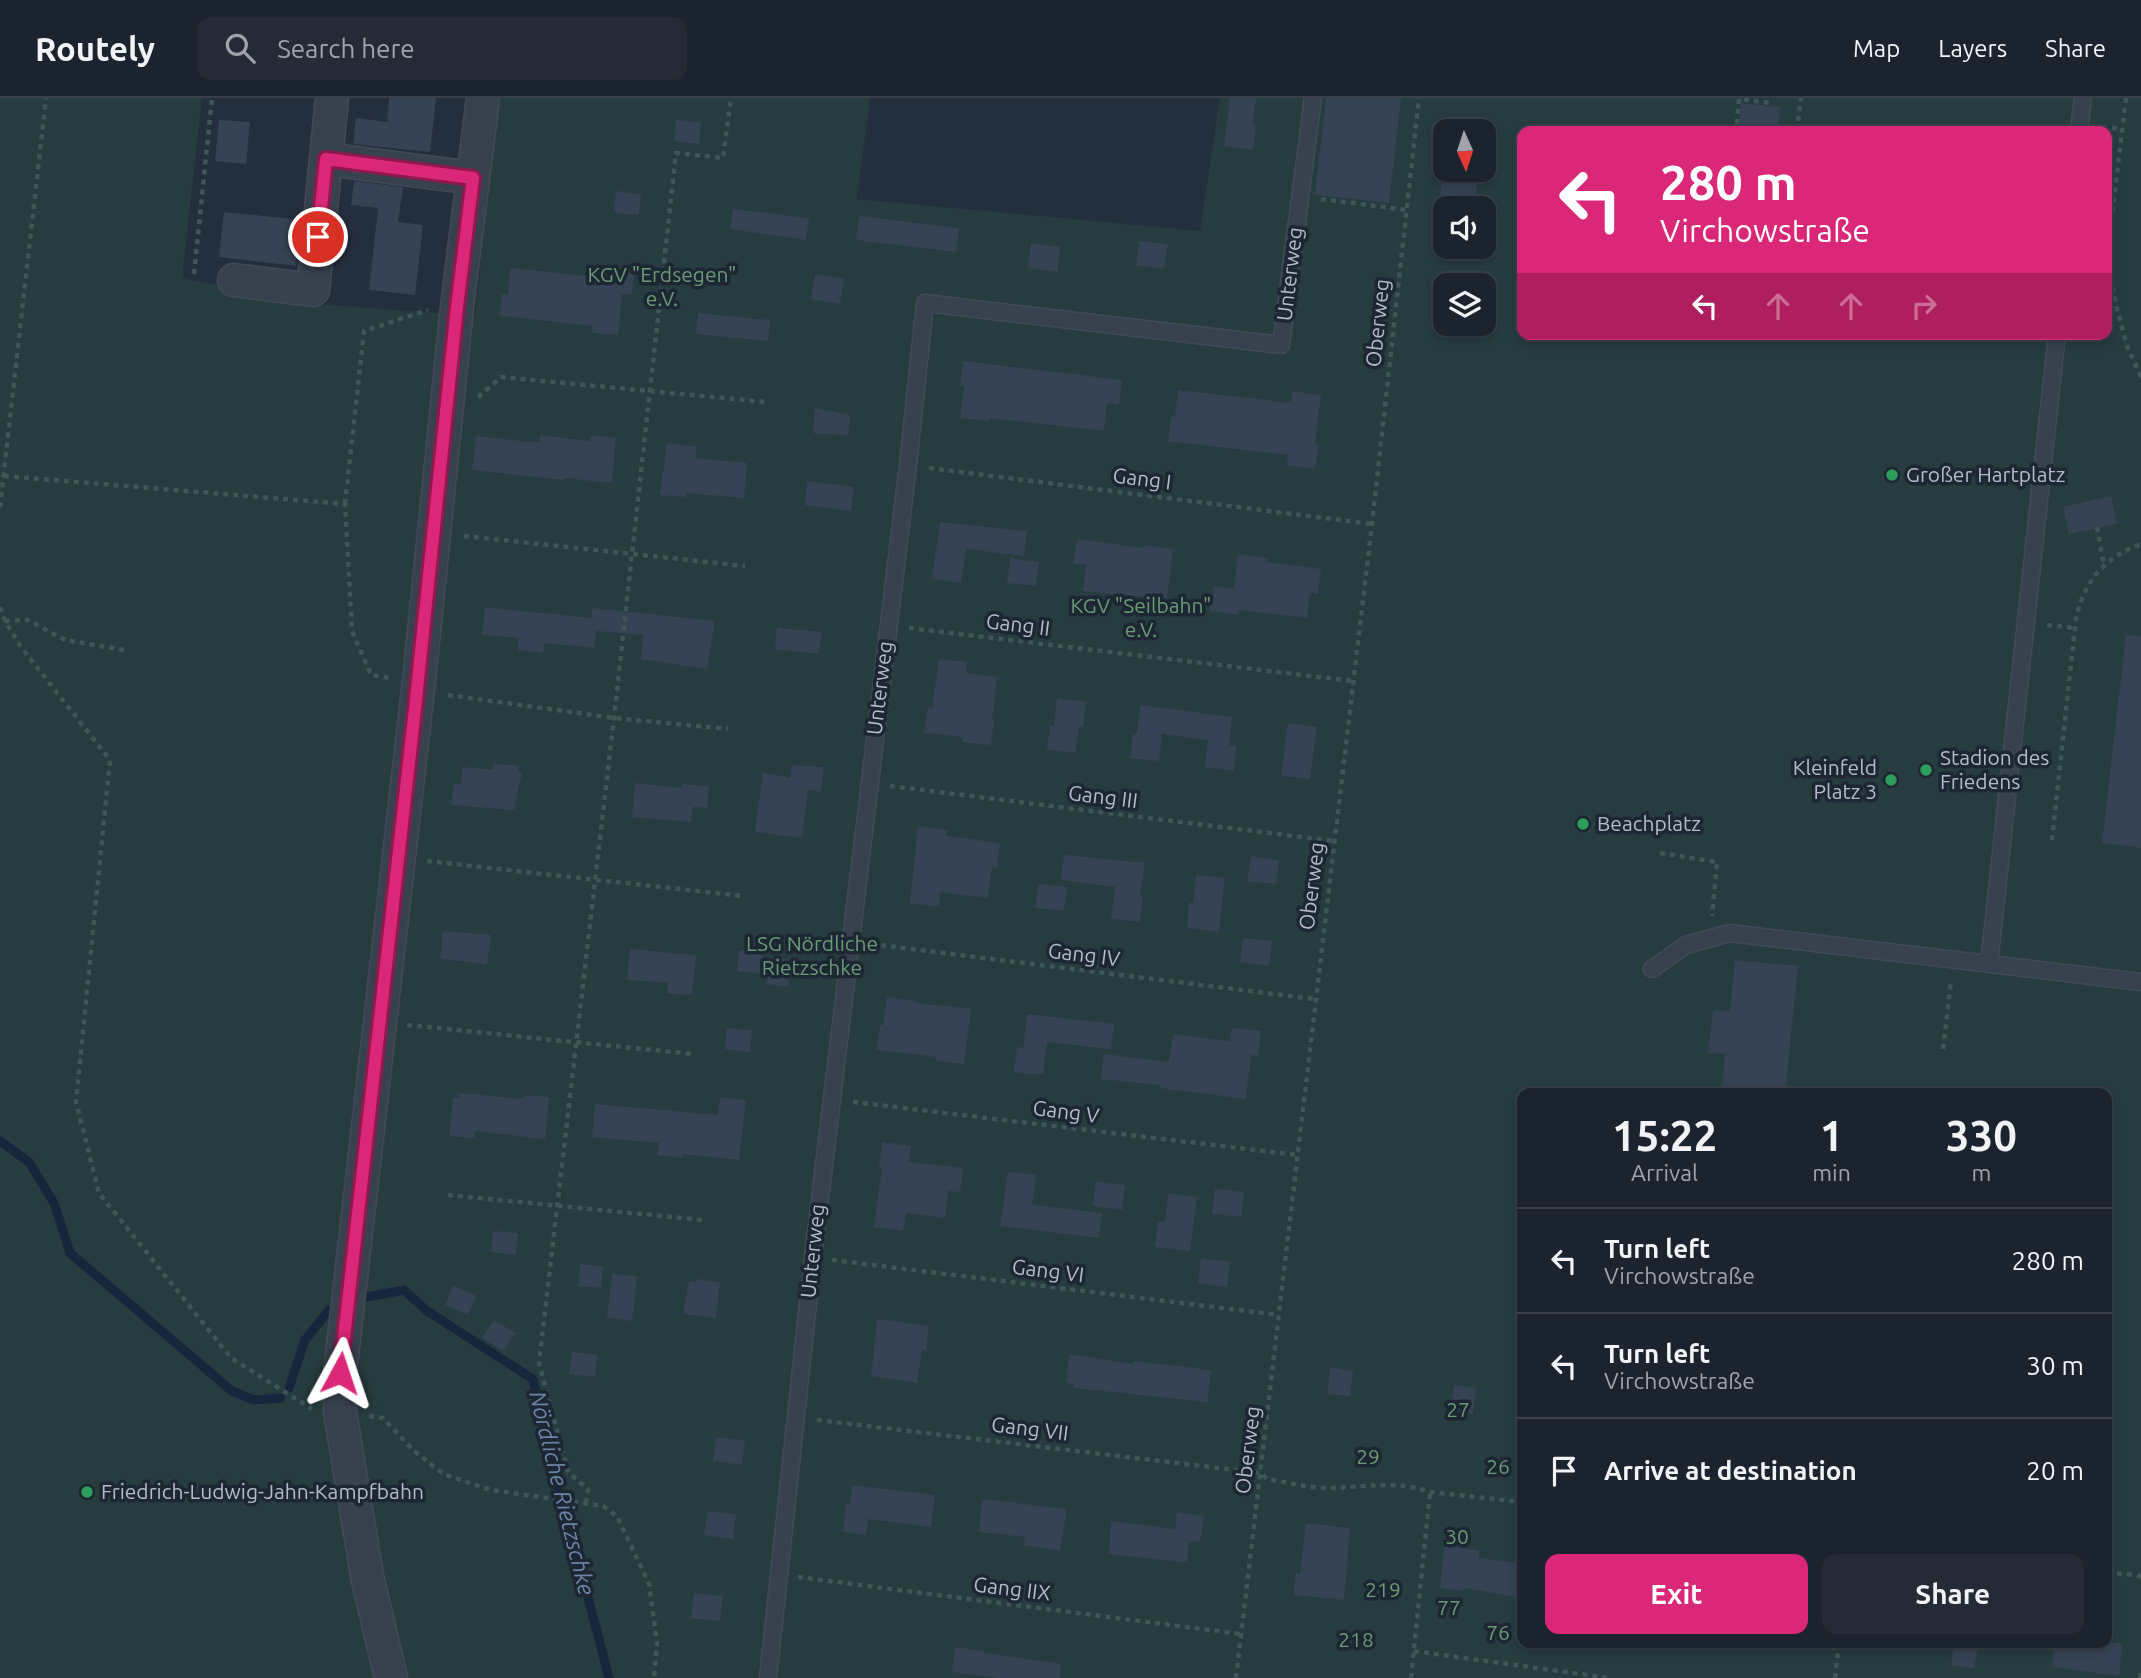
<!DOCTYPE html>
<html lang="en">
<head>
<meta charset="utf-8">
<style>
	:root { --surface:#1b232e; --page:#242b36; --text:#f1f3f6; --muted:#a0a4aa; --line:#39404a; --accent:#db2777 }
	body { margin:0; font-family:Ubuntu,sans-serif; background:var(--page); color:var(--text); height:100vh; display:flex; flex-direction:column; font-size:26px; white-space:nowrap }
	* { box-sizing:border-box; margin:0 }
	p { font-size:23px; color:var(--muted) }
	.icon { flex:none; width:38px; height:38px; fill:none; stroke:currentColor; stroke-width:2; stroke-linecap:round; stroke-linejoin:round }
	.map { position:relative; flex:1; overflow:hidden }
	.side { position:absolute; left:1517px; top:990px; width:595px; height:560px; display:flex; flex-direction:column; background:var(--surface); border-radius:14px; box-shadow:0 4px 10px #0003,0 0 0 2px var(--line) }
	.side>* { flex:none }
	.top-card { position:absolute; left:1517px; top:28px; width:595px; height:214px; border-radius:14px; box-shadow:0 4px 10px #0003,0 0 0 2px var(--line); background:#db2777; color:#fff; overflow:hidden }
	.needle { width:46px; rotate:177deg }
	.buttons { position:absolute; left:1433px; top:21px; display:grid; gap:14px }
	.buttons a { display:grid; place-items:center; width:63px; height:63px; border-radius:14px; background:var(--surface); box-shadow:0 4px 10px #0003,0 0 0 2px var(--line); font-size:35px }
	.pin { position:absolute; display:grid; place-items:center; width:60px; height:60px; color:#fff; margin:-30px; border:4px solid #fff; border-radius:50%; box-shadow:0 2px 7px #0007 }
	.me { position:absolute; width:77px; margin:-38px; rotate:5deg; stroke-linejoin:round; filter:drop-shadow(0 0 5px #0008) }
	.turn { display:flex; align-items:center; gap:24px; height:147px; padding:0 28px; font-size:32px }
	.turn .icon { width:91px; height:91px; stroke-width:2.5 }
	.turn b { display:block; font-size:49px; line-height:60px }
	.lanes { display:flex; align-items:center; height:66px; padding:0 28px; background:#0003; justify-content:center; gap:35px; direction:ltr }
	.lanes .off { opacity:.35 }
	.eta { display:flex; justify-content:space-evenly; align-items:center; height:119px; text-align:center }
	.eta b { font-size:42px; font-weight:700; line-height:49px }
	.cta { display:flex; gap:14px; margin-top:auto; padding:14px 28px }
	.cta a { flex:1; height:80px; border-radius:14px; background:var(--accent); color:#fff; font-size:28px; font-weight:700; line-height:80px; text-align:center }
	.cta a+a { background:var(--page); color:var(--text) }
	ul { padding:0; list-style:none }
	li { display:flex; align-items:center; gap:21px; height:105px; padding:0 28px; border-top:2px solid var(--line) }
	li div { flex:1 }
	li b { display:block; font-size:26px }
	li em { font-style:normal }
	header { display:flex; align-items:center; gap:42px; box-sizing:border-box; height:98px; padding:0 35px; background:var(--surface); border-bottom:2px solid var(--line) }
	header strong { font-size:33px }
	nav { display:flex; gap:38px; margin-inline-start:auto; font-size:24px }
	.search { width:490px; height:63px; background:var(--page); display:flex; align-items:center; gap:18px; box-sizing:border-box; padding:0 24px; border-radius:14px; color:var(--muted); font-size:26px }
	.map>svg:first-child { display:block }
	.green { fill:#263c3f; fill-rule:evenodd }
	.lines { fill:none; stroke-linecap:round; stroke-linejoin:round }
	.stream { stroke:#17263c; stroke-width:9 }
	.building { fill:#364354 }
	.lane-casing { stroke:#414a57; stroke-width:19 }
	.street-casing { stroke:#414a57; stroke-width:35 }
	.path { stroke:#3f5557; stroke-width:4.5; stroke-dasharray:5 5; stroke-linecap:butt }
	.lane { stroke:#38414e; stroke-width:16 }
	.street { stroke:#38414e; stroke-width:32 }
	.route-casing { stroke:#8e194d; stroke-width:18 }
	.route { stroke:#db2777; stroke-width:12 }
	.leisure-dot { fill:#2e9e5b; stroke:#1d2633; stroke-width:2.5 }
	.labels { text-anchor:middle; stroke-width:7; stroke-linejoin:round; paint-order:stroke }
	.street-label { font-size:21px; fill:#b4bcc9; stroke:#1d2633 }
	.park-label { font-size:21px; fill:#6b9a76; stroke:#1d2633 }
	.poi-label { font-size:21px; fill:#b4bcc9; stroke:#1d2633; text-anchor:start }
	.water-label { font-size:23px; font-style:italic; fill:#6d86a8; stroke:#1d2633 }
</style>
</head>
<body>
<header>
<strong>Routely</strong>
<div class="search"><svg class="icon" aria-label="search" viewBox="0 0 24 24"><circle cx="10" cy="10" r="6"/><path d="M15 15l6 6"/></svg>Search here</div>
<nav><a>Map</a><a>Layers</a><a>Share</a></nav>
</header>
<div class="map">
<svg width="2141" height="1580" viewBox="0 0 2141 1580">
	<rect width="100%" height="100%" fill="#242f3e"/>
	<path class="green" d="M 0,0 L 202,0 L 182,180 L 314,206 L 475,218 L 498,0 L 870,0 L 857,101 L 1200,133 L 1220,0 L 2141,0 L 2141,1580 L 0,1580 ZM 1446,33 L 1484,33 L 1484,72 L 1446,72 ZM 1522,33 L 2107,33 L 2107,236 L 1522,236 ZM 1446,110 L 1484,110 L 1484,149 L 1446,149 ZM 1446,187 L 1484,187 L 1484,226 L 1446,226 ZM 1522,996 L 2107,996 L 2107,1545 L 1522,1545 Z"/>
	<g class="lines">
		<g class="stream">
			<polyline points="0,1043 29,1064 54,1105 70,1155 232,1293 254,1302 281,1300"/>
			<polyline points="362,1200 404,1192 427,1213 533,1281 558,1393 569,1426 609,1580"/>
			<polyline points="289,1290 305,1242 329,1212"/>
		</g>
	</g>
	<g class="building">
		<polygon points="389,0 436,0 430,54 353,46 356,20 387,24"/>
		<polygon points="1230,0 1256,0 1253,26 1256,27 1253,52 1224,48"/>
		<polygon points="1326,0 1401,0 1389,105 1315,97"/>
		<polygon points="1741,5 1780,9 1778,33 1739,33"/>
		<polygon points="219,22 250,24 246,66 215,63"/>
		<polygon points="676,22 701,24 699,46 674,43"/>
		<polygon points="1443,72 1479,72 1475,104 1440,100"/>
		<polygon points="354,83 403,89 398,124 423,127 415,197 369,192 378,110 351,107"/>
		<polygon points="616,93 641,96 639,117 614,115"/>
		<polygon points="733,111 809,120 806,142 730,131"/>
		<polygon points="224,114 301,122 296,168 219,159"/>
		<polygon points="859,118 959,130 956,154 856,142"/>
		<polygon points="1139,143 1168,146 1164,171 1136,167"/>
		<polygon points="1031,145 1060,149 1057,174 1028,170"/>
		<polygon points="510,170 608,180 609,173 634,176 632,197 622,196 618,237 592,235 593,228 500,218 502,196 508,197"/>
		<polygon points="815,176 844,181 840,206 811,201"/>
		<polygon points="698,215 770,222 768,243 696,236"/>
		<polygon points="963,263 1122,282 1119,307 1107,305 1104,333 989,320 989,323 960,320 964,288 960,288"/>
		<polygon points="1178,292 1291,305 1292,293 1321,297 1315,345 1319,346 1315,371 1287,367 1288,357 1168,343 1171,318 1175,319"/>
		<polygon points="815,310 850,317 848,337 813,335"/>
		<polygon points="540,337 590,343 591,337 616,340 612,385 564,380 564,382 472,372 476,338 540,345"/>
		<polygon points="667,345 697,349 695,360 747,365 744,400 686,395 685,399 660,397"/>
		<polygon points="807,383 854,389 851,413 805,407"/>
		<polygon points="2111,398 2117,426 2069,436 2063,409"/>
		<polygon points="940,424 1027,433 1024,458 966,451 961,485 932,481"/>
		<polygon points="1077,441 1144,450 1144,447 1173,451 1167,501 1083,493 1086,467 1073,465"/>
		<polygon points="1238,456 1267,460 1267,464 1321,471 1318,496 1310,495 1307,520 1239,512 1238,517 1210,513 1213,488 1234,491"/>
		<polygon points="1010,460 1039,464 1036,488 1007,485"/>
		<polygon points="485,509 591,520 592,510 715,523 707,571 641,561 643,537 596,533 594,550 544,545 543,555 518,552 519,540 482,537"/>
		<polygon points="777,530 822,534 819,556 775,551"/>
		<polygon points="2126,537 2141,538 2141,750 2102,745"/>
		<polygon points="939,561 967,564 966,575 997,579 992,622 994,622 991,647 962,644 962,639 924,635 928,610 932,611"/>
		<polygon points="1057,600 1086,604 1083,629 1079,628 1075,655 1047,652 1050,628 1054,628"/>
		<polygon points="1140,607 1232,619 1229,647 1236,648 1234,673 1205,669 1208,642 1162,636 1159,663 1130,660 1133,635 1137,635"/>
		<polygon points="1288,625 1317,629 1310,681 1281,678"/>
		<polygon points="493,666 519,668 518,675 522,675 514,712 451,707 454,686 461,686 463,669 493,672"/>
		<polygon points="792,667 824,669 821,694 808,692 802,740 755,734 763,675 790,680"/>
		<polygon points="635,685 683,690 683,686 709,688 707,710 693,709 691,724 632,719"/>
		<polygon points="918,728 947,732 946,738 1000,745 997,770 992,769 988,800 940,794 939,809 910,805"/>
		<polygon points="1064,757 1145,765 1140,799 1143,799 1140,824 1111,821 1115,789 1061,782"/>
		<polygon points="1251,758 1279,762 1276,786 1247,783"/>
		<polygon points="1196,777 1225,780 1219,834 1187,830 1189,805 1193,805"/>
		<polygon points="1039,786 1067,789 1064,813 1035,810"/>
		<polygon points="443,833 491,837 487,866 440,861"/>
		<polygon points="1243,840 1272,843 1269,868 1240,864"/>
		<polygon points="630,851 696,857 692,897 667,895 668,885 627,882"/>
		<polygon points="739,852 764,855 762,876 737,873"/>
		<polygon points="769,859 792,862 788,889 766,886"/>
		<polygon points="1735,862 1798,868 1785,996 1721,996 1725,956 1708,955 1713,912 1730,913"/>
		<polygon points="887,899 916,903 915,905 971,911 964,966 936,963 936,959 877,952 880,927 883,927"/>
		<polygon points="1027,916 1114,926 1111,951 1047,944 1043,977 1014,974 1017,949 1023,950"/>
		<polygon points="727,930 752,933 750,954 725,951"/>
		<polygon points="1232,930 1261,933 1258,958 1251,957 1246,1001 1160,990 1160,987 1101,981 1104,956 1169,964 1173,936 1230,943"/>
		<polygon points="460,995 523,1001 524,997 549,999 545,1041 475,1033 474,1040 449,1038 453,1000 459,1000"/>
		<polygon points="720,999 746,1002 739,1062 683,1056 683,1060 657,1057 659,1045 592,1039 595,1006 718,1017"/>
		<polygon points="882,1044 911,1048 909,1064 963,1070 960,1094 948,1093 945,1120 906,1115 903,1133 874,1129 882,1069 879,1069"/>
		<polygon points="1008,1074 1036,1077 1032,1107 1102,1115 1099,1140 1000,1128"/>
		<polygon points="1096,1084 1125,1087 1122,1112 1093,1108"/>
		<polygon points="1215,1091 1244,1094 1241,1119 1212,1116"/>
		<polygon points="1168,1095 1197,1099 1190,1153 1155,1149 1158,1124 1165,1124"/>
		<polygon points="493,1133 518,1135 516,1157 491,1154"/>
		<polygon points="1201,1160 1230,1164 1227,1189 1198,1185"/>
		<polygon points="580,1166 603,1168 601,1190 578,1188"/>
		<polygon points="612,1176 637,1178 632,1223 607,1220"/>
		<polygon points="696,1181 720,1184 716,1220 683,1216 689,1183 696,1184"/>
		<polygon points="453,1187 476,1198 468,1217 445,1207"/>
		<polygon points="877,1221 929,1228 926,1253 922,1252 917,1285 871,1278"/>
		<polygon points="494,1222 516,1235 503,1253 482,1240"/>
		<polygon points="572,1254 597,1257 595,1279 569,1276"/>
		<polygon points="1069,1256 1133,1266 1133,1263 1211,1272 1207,1304 1074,1290 1074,1286 1066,1285"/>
		<polygon points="1330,1269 1353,1273 1350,1298 1327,1296"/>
		<polygon points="1454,1287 1476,1290 1473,1316 1451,1314"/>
		<polygon points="716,1339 745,1343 742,1367 713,1363"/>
		<polygon points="852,1387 935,1397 931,1429 868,1421 866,1437 843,1434 846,1406 850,1406"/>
		<polygon points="982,1401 1067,1411 1060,1453 1024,1447 1025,1439 979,1434"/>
		<polygon points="708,1413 736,1416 733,1441 704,1437"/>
		<polygon points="1177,1414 1204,1418 1200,1444 1189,1443 1187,1465 1109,1456 1111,1423 1175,1431"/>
		<polygon points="1306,1425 1350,1430 1344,1502 1293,1497 1296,1475 1300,1476"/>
		<polygon points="1449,1448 1479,1453 1479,1460 1522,1466 1522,1500 1464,1490 1463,1493 1440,1490 1444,1449"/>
		<polygon points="694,1495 723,1498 720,1523 691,1520"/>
		<polygon points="1954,1545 1978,1548 1974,1571 1951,1567"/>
		<polygon points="2055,1545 2122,1545 2119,1578 2052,1569"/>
		<polygon points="955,1549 984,1553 984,1555 1061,1566 1060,1580 998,1580 952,1574"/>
	</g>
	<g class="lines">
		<defs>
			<g id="lane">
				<polyline points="2079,33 2083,0"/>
				<polyline points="1989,866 2057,236"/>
				<polyline points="1652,871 1686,847 1730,835 2141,884"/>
				<polyline points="768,1580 813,1159 908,367 925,205 1281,247 1313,0"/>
			</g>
			<g id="street">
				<polyline points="326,61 473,80"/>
				<polyline points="234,182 313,192 332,0"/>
				<polyline points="391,1580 367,1478 340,1314 340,1275 419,583 457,209 483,0"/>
			</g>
		</defs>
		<use href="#lane" class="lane-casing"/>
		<use href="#street" class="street-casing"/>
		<g class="path">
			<polyline points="2126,0 2108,151 2114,199 2127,248 2141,279"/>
			<polyline points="1737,26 1739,1 1771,5"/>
			<polyline points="2102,29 2122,31"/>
			<polyline points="1797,33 1801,0"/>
			<polyline points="1321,101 1407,112"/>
			<polyline points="194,176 212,0"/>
			<polyline points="478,299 501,279 766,304"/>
			<polyline points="929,370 1372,426"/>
			<polyline points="4,378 345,406 352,533 371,577 392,580"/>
			<polyline points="345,406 364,233 428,212"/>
			<polyline points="0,409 46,0"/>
			<polyline points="2097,429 2104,468"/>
			<polyline points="464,438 745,468"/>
			<polyline points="0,509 5,523 21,549 110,662 76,1004 99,1095 231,1260 312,1311"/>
			<polyline points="5,523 28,522 65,542 124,552"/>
			<polyline points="2047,527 2075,530"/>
			<polyline points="909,530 1353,583"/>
			<polyline points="448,597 614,620 728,631"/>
			<polyline points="890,688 1334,743"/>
			<path d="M 2052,742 L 2076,520 C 2085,482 2104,460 2141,446"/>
			<polyline points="1660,755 1717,764 1712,818"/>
			<polyline points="427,763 742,798"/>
			<polyline points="871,846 1314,901"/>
			<polyline points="407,927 692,956"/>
			<polyline points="1943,951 1951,883"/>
			<polyline points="853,1004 1297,1057"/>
			<polyline points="448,1097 702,1122"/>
			<polyline points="832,1162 1279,1217"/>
			<polyline points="369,1318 383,1320 413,1352 443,1376 491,1392 603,1408 617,1418 649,1486 657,1545 654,1580"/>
			<path d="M 817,1322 L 1261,1375 L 1267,1381 C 1287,1384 1308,1390 1327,1390 C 1363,1390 1395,1381 1430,1394 L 1522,1404"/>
			<polyline points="586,1405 588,1391 568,1374 539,1265 614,620 676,55 723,60 731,0"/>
			<polyline points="2107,1474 2141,1478"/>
			<polyline points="798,1479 1241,1536"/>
			<polyline points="1414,1553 1609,1580"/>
			<polyline points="1236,1580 1372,426 1419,0"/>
			<polyline points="1411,1580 1430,1394"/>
			<polyline points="1835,1580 1839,1545"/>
			<polyline points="2140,1580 2141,1572"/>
		</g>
		<use href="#lane" class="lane"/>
		<use href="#street" class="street"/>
	</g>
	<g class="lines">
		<defs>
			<polyline id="route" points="318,139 326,61 473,80 457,209 415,611 340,1275"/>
		</defs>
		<use href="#route" class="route-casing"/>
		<use href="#route" class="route"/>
	</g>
	<g class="leisure-dot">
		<circle cx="1892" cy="377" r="7"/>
		<circle cx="1926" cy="672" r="7"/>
		<circle cx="1891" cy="682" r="7"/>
		<circle cx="1583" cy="726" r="7"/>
		<circle cx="87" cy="1394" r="7"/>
	</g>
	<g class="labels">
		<g class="street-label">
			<text transform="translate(1290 176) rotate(-83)" y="7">Unterweg</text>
			<text transform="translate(1378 225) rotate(-84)" y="7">Oberweg</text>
			<text transform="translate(1142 381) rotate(7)" y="7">Gang I</text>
			<text transform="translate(1018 527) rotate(7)" y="7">Gang II</text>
			<text transform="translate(880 590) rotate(-83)" y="7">Unterweg</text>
			<text transform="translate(1103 699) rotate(7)" y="7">Gang III</text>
			<text transform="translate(1312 788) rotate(-83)" y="7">Oberweg</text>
			<text transform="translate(1084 857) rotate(7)" y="7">Gang IV</text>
			<text transform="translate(1066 1014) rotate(7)" y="7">Gang V</text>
			<text transform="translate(813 1153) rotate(-84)" y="7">Unterweg</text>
			<text transform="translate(1048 1173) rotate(7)" y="7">Gang VI</text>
			<text transform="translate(1030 1331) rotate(7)" y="7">Gang VII</text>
			<text transform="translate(1248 1352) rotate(-83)" y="7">Oberweg</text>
			<text transform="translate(1012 1491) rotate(7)" y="7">Gang IIX</text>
		</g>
		<g class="park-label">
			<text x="662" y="184">KGV "Erdsegen"<tspan x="662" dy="24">e.V.</tspan></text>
			<text x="1141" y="515">KGV "Seilbahn"<tspan x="1141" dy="24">e.V.</tspan></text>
			<text x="812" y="853">LSG Nördliche<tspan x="812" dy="24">Rietzschke</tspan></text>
			<text x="1458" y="1319">27</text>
			<text x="1368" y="1366">29</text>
			<text x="1498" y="1376">26</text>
			<text x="1457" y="1446">30</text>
			<text x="1383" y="1499">219</text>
			<text x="1449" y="1517">77</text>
			<text x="1498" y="1542">76</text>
			<text x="1356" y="1549">218</text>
		</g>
		<g class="poi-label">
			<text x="1906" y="384">Großer Hartplatz</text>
			<text x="1940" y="667">Stadion des<tspan x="1940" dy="24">Friedens</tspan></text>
			<text x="1877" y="677" text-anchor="end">Kleinfeld<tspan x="1877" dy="24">Platz 3</tspan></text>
			<text x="1597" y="733">Beachplatz</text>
			<text x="101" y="1401">Friedrich-Ludwig-Jahn-Kampfbahn</text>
		</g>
		<g class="water-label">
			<text transform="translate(562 1395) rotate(76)" y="8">Nördliche Rietzschke</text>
		</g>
	</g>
</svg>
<div class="buttons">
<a><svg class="needle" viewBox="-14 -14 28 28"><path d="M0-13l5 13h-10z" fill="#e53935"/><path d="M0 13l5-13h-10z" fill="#a0a4aa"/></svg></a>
<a><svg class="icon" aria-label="sound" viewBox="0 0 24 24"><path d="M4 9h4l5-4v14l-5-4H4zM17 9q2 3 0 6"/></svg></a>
<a><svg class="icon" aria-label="layers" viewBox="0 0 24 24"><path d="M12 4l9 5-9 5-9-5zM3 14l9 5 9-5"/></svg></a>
</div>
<div class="pin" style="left:318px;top:139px;background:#d93025"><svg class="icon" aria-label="arrive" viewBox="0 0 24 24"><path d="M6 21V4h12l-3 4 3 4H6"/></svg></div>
<svg class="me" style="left:340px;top:1275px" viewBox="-20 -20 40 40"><path d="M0-17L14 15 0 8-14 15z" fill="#db2777" stroke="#fff" stroke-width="4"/></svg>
<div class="top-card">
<div class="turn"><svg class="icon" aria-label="left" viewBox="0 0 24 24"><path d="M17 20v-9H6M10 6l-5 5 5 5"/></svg><div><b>280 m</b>Virchowstraße</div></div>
<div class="lanes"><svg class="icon" aria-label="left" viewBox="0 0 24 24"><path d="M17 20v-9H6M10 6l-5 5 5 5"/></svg><svg class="icon off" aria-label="ahead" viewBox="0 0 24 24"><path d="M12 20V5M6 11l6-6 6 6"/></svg><svg class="icon off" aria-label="ahead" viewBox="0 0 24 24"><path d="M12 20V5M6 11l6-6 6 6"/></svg><svg class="icon off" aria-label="right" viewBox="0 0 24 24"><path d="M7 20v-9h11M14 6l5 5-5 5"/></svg></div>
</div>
<section class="side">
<div class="eta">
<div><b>15:22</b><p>Arrival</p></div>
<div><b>1</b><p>min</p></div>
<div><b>330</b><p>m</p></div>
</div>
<ul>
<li><svg class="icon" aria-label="left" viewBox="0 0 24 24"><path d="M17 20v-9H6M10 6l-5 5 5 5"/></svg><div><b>Turn left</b><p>Virchowstraße</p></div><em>280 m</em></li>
<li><svg class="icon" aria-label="left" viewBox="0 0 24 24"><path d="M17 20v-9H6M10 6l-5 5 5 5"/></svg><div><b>Turn left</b><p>Virchowstraße</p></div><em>30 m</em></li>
<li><svg class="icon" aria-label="arrive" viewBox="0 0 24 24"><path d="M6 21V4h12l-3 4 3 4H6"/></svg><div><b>Arrive at destination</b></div><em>20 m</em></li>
</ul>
<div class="cta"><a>Exit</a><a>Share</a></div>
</section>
</div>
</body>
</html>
